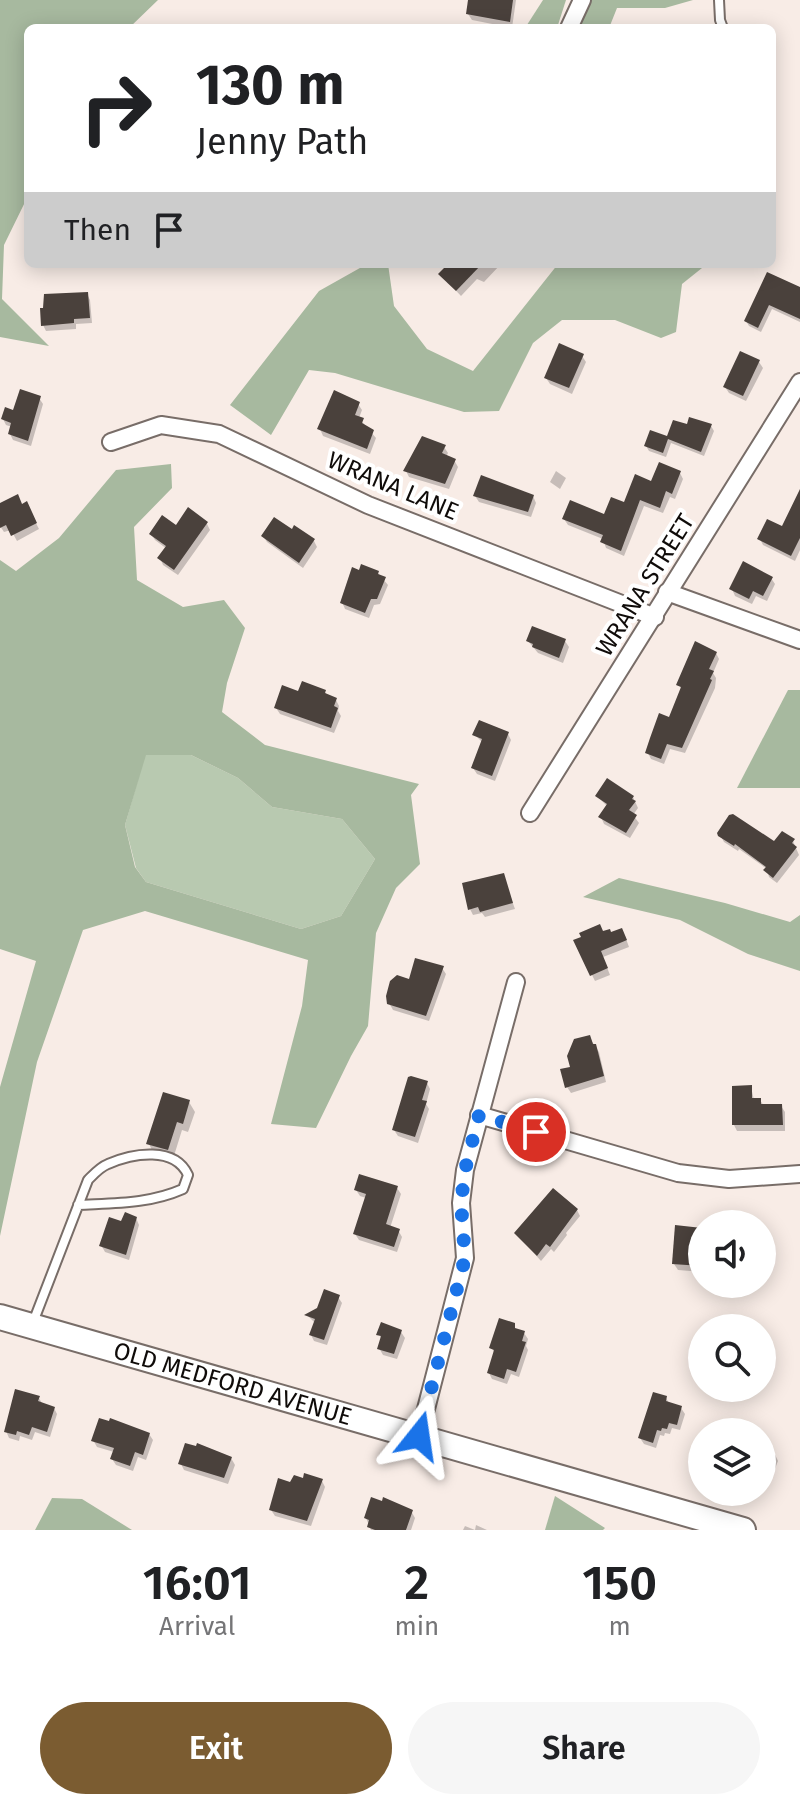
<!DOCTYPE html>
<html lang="en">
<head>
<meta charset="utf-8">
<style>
	:root { --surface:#fff; --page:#f6f6f6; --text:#202124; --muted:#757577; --accent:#7b5c31 }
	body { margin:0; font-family:"Fira Sans",sans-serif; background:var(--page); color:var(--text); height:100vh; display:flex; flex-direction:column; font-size:30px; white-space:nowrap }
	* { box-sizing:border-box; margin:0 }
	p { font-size:26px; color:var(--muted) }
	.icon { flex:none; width:44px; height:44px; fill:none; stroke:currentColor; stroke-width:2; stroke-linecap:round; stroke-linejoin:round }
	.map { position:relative; height:1530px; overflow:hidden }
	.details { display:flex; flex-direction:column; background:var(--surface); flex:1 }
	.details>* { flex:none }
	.top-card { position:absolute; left:24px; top:24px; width:752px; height:244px; border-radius:12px; box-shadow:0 4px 20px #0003; background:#fff; color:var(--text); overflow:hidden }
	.fabs { position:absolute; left:688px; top:1210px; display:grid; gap:16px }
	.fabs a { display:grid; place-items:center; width:88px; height:88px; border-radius:50%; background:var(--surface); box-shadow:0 4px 20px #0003; font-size:40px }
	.pin { position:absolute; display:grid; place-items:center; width:68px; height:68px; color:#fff; margin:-34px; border:4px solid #fff; border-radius:50%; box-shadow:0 2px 8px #0007 }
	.me { position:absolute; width:88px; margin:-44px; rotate:15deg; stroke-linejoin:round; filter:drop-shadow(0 0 6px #0008) }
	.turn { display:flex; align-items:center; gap:28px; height:168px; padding:0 40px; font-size:36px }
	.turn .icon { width:104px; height:104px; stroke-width:2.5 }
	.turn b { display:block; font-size:56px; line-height:68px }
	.then { display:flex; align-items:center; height:76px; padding:0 40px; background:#0003; gap:16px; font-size:30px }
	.eta { display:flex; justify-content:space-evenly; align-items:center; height:136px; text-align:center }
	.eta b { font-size:48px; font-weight:600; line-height:56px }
	.button { display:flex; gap:16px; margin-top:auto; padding:16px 40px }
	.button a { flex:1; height:92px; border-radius:48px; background:var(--accent); color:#fff; font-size:32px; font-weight:600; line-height:92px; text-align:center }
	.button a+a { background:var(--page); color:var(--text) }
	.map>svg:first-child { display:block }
	.green { fill:#b8c9b0 }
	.forest { fill:#a7b99f; fill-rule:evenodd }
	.shadow { fill:#0003 }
	.building { fill:#4a413c }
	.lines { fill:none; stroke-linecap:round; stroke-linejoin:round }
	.lane-casing { stroke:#786d68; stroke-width:12 }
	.street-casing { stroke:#786d68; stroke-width:20 }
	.secondary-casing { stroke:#786d68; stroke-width:28 }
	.lane { stroke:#fff; stroke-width:8 }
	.street { stroke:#fff; stroke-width:16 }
	.secondary { stroke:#fff; stroke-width:24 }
	.route { stroke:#1a73e8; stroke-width:14; stroke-dasharray:0 25.2 }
	.labels { text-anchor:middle; stroke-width:8; stroke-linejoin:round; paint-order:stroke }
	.street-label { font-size:24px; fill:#0f0b09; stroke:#fff }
</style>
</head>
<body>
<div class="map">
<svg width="800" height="1530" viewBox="0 0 800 1530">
	<rect width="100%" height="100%" fill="#f8ece6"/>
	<polygon class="green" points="145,755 191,755 238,778 272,807 342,819 375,859 341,916 301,929 146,882 136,868 125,825"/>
	<g class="forest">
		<polygon points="0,0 158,0 129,28 28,28 28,196 4,245 2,299 49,346 0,337"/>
		<polygon points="543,0 566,0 557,28 525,28"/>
		<polygon points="591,0 693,0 665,8 617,8 609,28 578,28"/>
		<polygon points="367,264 388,264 394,306 427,349 473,371 558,264 707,264 682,284 676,332 661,338 615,320 562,320 533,343 499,411 464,412 335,373 309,370 271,435 230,405 319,291"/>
		<path d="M 171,464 L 172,488 L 134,527 L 137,580 L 183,607 L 224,600 L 245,628 L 227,683 L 222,712 L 265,745 L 419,784 L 411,795 L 420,864 L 396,888 L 376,933 L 368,1026 L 351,1056 L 316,1128 L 271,1124 L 302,1006 L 308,960 L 145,911 L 83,930 L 37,1062 L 0,1236 L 0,1087 L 36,961 L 0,949 L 0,560 L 16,571 L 59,538 L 116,470 ZM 146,755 L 191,755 L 238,778 L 272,807 L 342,819 L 375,859 L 341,916 L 301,929 L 146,882 L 135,867 L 125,825 Z"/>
		<polygon points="788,690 800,690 800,788 737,788"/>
		<polygon points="619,878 725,903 790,922 800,915 800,971 748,954 680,920 583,897"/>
		<polygon points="555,1496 605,1528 603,1530 545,1530"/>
		<polygon points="52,1498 82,1499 132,1530 35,1530"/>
	</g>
	<g class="shadow">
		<polygon points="470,0 516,0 512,28 472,20 468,14"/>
		<polygon points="451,264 501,264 484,282 477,279 461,296 441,275"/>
		<polygon points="768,275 800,289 800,322 772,309 761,332 749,326 746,321"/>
		<polygon points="87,294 90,300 92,323 76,324 76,329 46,331 43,325"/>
		<polygon points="582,356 586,362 572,394 550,384 546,378"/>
		<polygon points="759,362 763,368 746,401 729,393 725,387"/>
		<polygon points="39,398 43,404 31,446 13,440 10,434 12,427 6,425 3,419"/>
		<polygon points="358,404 362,410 359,418 376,438 370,454 323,436 320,429"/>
		<polygon points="688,426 711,426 714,431 704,456 671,443 666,457 649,451 646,446 668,439"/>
		<polygon points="444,447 448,453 446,457 454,460 458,467 449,489 409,477 406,471"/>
		<polygon points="556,471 566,478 560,489 550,482"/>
		<polygon points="680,473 683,479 675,499 670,497 663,513 644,506 624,556 606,548 603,539 568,525 564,519 605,516"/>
		<polygon points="475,496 533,496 536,503 531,517 479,502"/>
		<polygon points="26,504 39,529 17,541 11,530 4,532 0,526 0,505"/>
		<polygon points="188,510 207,524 210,530 178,575 163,565 160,558 167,549 155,540 151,534 176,528"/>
		<polygon points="800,521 800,550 795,561 763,545 760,539"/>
		<polygon points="263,536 314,541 317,547 303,568 267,542"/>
		<polygon points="378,573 388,585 380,604 374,605 369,618 345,609 342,602"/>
		<polygon points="771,578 775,584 767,601 756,596 752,604 735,596 732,589"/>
		<polygon points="528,641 565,641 569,647 563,663 538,653"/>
		<polygon points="716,653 719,659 713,673 716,678 715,688 685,753 670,749 664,764 651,759 648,753 670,719 682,690 679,685"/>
		<polygon points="325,692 328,697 336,700 339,706 338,711 341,716 334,733 280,714 276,708 299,693"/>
		<polygon points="508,734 511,740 495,781 477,774 473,768 483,743 475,735"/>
		<polygon points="597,796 633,797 638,808 633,815 639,823 630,838 604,824 601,817 608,807"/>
		<polygon points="719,833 775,844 793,841 799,855 777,883 769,877 767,869 739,849 738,851 724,842"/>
		<polygon points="503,876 515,909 485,917 482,913 473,915 470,909"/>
		<polygon points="603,933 625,936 629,947 603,957 610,975 595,981 592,975"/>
		<polygon points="442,968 446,974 429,1021 393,1010 389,1003 410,981"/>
		<polygon points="589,1037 599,1052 606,1082 571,1093 567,1087 572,1068"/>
		<polygon points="427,1083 430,1089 426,1104 429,1109 418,1143 398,1136 394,1130"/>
		<polygon points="751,1087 754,1100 760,1100 764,1106 781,1106 785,1112 785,1131 737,1131 734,1125"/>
		<polygon points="189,1102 195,1112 188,1132 182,1130 173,1159 154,1154 149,1144"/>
		<polygon points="397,1188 401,1194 390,1228 398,1230 402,1237 397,1252 359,1240 355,1234 366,1198 360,1196 356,1190"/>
		<polygon points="577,1210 580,1216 566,1233 567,1235 554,1252 551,1249 541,1261 516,1233"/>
		<polygon points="136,1218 139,1225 129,1260 105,1252 101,1245 123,1224"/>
		<polygon points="702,1229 702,1272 678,1270 674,1264"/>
		<polygon points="338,1297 342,1303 327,1345 314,1341 311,1335 315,1323 307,1315"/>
		<polygon points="513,1325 516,1330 524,1333 528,1339 526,1346 528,1350 519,1377 511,1374 507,1384 492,1379 489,1373 495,1354 492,1348"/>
		<polygon points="401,1332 405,1338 397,1359 383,1355 379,1348 382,1340 379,1334"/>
		<polygon points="39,1398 43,1405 54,1408 57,1414 50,1437 35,1432 32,1440 20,1436 19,1441 9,1438 6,1431"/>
		<polygon points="666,1398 670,1405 681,1408 685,1414 680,1430 672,1428 670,1434 665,1433 664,1436 660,1435 656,1448 644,1444 640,1438"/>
		<polygon points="149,1434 153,1440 146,1460 138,1457 133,1471 116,1465 112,1459 114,1452 97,1447 93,1440"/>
		<polygon points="762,1443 771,1446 778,1461 769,1484 762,1483"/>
		<polygon points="231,1458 235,1465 228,1484 184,1470 181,1464"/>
		<polygon points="322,1481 325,1487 311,1526 275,1516 271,1510 290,1484"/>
		<polygon points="411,1511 415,1518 411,1530 371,1530 366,1518"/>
		<polygon points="476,1525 487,1530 463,1530 465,1526 475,1530"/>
	</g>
	<g class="building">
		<polygon points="468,0 513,0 510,22 466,14"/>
		<polygon points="448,264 482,264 456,291 438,274"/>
		<polygon points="767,272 800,287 800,319 769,305 758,328 744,321"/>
		<polygon points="88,292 90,318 74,319 74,323 41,326 40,308 43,308 44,294"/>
		<polygon points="559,343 584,354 569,388 544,378"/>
		<polygon points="740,351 760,360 743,396 723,387"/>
		<polygon points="20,389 41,396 28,441 8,434 11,423 1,419 5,407 13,410"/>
		<polygon points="334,390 360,402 355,415 364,418 362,423 374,430 367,449 317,429"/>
		<polygon points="689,417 712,424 701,452 668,439 663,453 644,446 650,430 667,436 673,420 687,424"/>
		<polygon points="422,436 446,445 442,453 456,459 445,484 403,471"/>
		<polygon points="659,462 681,471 672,494 666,491 660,508 640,500 621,551 600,542 603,535 562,519 570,500 604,514 611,497 624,502 635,474 651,481"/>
		<polygon points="481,475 534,495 528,512 473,496"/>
		<polygon points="800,489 800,538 791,556 757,539 767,519 782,526"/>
		<polygon points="18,494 22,504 27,501 37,523 11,536 6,525 0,528 0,503"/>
		<polygon points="188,507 208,522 174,570 157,558 166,546 149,534 162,515 176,525"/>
		<polygon points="274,517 292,529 294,525 315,539 299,563 261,536"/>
		<polygon points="743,561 773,577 763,596 753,591 749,599 729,589"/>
		<polygon points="361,564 379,571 378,574 386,577 377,599 371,599 365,613 340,603 352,567 359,570"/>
		<polygon points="532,626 566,639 559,658 532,647 533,644 526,641"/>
		<polygon points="695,641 717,652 709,669 714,671 710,679 712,680 682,748 667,744 661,759 645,753 650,738 659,713 669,717 681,687 676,685"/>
		<polygon points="302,681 326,690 325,693 337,698 334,706 338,708 331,728 274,708 282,685 298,691"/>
		<polygon points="479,720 509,732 492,776 471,768 482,739 472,735"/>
		<polygon points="607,778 634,796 632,799 636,801 629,810 637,815 626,833 598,817 607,804 595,796"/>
		<polygon points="733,814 774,841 782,831 795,839 792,843 797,847 773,878 763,870 766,867 735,844 734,846 718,836 717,833 729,815"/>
		<polygon points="504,873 513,903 480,912 478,907 468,910 462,883"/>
		<polygon points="600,924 603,931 610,929 611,932 622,928 627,940 601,951 608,968 590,976 573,940 581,937 579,933"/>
		<polygon points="415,958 444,966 426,1016 387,1004 386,996 390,981 397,975 409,979"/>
		<polygon points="590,1035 593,1044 596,1044 604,1076 565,1088 560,1069 570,1067 567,1056 574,1039"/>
		<polygon points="411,1076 428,1081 422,1100 427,1101 415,1137 392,1130 408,1077"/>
		<polygon points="752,1085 752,1098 761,1098 761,1104 782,1104 783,1125 732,1125 732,1086"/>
		<polygon points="163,1092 190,1100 183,1124 177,1122 168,1150 146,1144"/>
		<polygon points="359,1174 398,1186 386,1224 400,1229 394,1247 353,1234 366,1194 354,1190"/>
		<polygon points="553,1188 578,1209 550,1247 546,1244 537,1256 514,1233"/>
		<polygon points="125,1212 137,1217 126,1255 99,1246 109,1217 121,1221"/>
		<polygon points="675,1225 702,1228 702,1266 672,1264"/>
		<polygon points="324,1289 340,1295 324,1340 309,1335 315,1319 304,1315 317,1308"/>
		<polygon points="499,1318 515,1323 515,1328 525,1331 522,1341 526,1342 516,1372 507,1369 504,1379 487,1373 494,1350 489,1348"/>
		<polygon points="381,1322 402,1330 394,1354 377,1349 381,1336 376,1335"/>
		<polygon points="15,1389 40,1396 38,1401 55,1407 47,1432 32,1427 29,1435 17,1431 16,1435 4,1432"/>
		<polygon points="653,1392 667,1396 666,1401 682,1406 677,1425 669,1423 667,1429 662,1428 661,1431 657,1430 653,1443 638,1438"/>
		<polygon points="99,1418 109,1421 110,1418 150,1433 143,1455 135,1452 130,1466 110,1459 114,1448 91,1441"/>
		<polygon points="185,1443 196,1446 197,1443 232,1457 224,1478 178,1464"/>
		<polygon points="304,1473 323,1479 307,1521 269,1510 278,1478 290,1482 294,1475 303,1478"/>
		<polygon points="371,1497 382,1501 383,1497 413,1510 406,1530 375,1530 367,1527 369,1520 364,1518"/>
	</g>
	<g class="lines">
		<defs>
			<g id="lane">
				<polyline points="719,0 720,20 723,28"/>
				<path d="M 32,1325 L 88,1180 C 94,1174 100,1167 108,1164 C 133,1153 175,1146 188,1175 L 183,1189 C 149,1204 115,1203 78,1205"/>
			</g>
			<g id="street">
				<polyline points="569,28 582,0"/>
				<polyline points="111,442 161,425 219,434 368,505 655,617"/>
				<polyline points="667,592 800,640"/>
				<polyline points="530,813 800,382"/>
				<polyline points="479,1115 678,1173 729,1179 800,1174"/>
				<polyline points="419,1436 465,1258 461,1203 465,1170 516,982"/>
			</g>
			<g id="secondary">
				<path id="s1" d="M 0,1317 L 743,1530"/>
			</g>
		</defs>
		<use href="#lane" class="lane-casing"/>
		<use href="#street" class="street-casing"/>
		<use href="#secondary" class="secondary-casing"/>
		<use href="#lane" class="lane"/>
		<use href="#street" class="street"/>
		<use href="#secondary" class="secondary"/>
	</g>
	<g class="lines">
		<polyline class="route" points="419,1436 465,1258 461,1203 465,1170 479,1115 536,1132"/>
	</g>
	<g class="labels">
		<g class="street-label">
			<text transform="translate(393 486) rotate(23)" y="8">WRANA LANE</text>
			<text transform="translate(645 585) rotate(-58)" y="8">WRANA STREET</text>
			<text dy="8" stroke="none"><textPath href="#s1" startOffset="242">OLD MEDFORD AVENUE</textPath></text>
		</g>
	</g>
</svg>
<div class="fabs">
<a><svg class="icon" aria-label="sound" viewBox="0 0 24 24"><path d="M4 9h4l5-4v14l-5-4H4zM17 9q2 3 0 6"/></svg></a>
<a><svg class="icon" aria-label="search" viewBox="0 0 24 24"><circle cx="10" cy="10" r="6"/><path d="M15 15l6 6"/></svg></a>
<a><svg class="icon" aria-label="layers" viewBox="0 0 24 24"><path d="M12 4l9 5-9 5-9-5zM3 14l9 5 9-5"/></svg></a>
</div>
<div class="pin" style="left:536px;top:1132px;background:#d93025"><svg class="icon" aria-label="arrive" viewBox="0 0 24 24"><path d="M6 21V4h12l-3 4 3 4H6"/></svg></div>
<svg class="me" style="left:419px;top:1436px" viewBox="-20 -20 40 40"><path d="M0-17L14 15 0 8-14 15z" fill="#1a73e8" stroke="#fff" stroke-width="4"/></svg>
<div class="top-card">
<div class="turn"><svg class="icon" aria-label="right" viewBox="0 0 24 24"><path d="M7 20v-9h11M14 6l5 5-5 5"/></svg><div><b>130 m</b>Jenny Path</div></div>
<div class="then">Then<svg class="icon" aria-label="arrive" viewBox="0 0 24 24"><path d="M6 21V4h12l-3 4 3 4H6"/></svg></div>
</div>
</div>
<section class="details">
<div class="eta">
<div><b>16:01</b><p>Arrival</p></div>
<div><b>2</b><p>min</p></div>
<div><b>150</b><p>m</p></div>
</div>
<div class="button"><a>Exit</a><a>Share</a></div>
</section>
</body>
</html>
